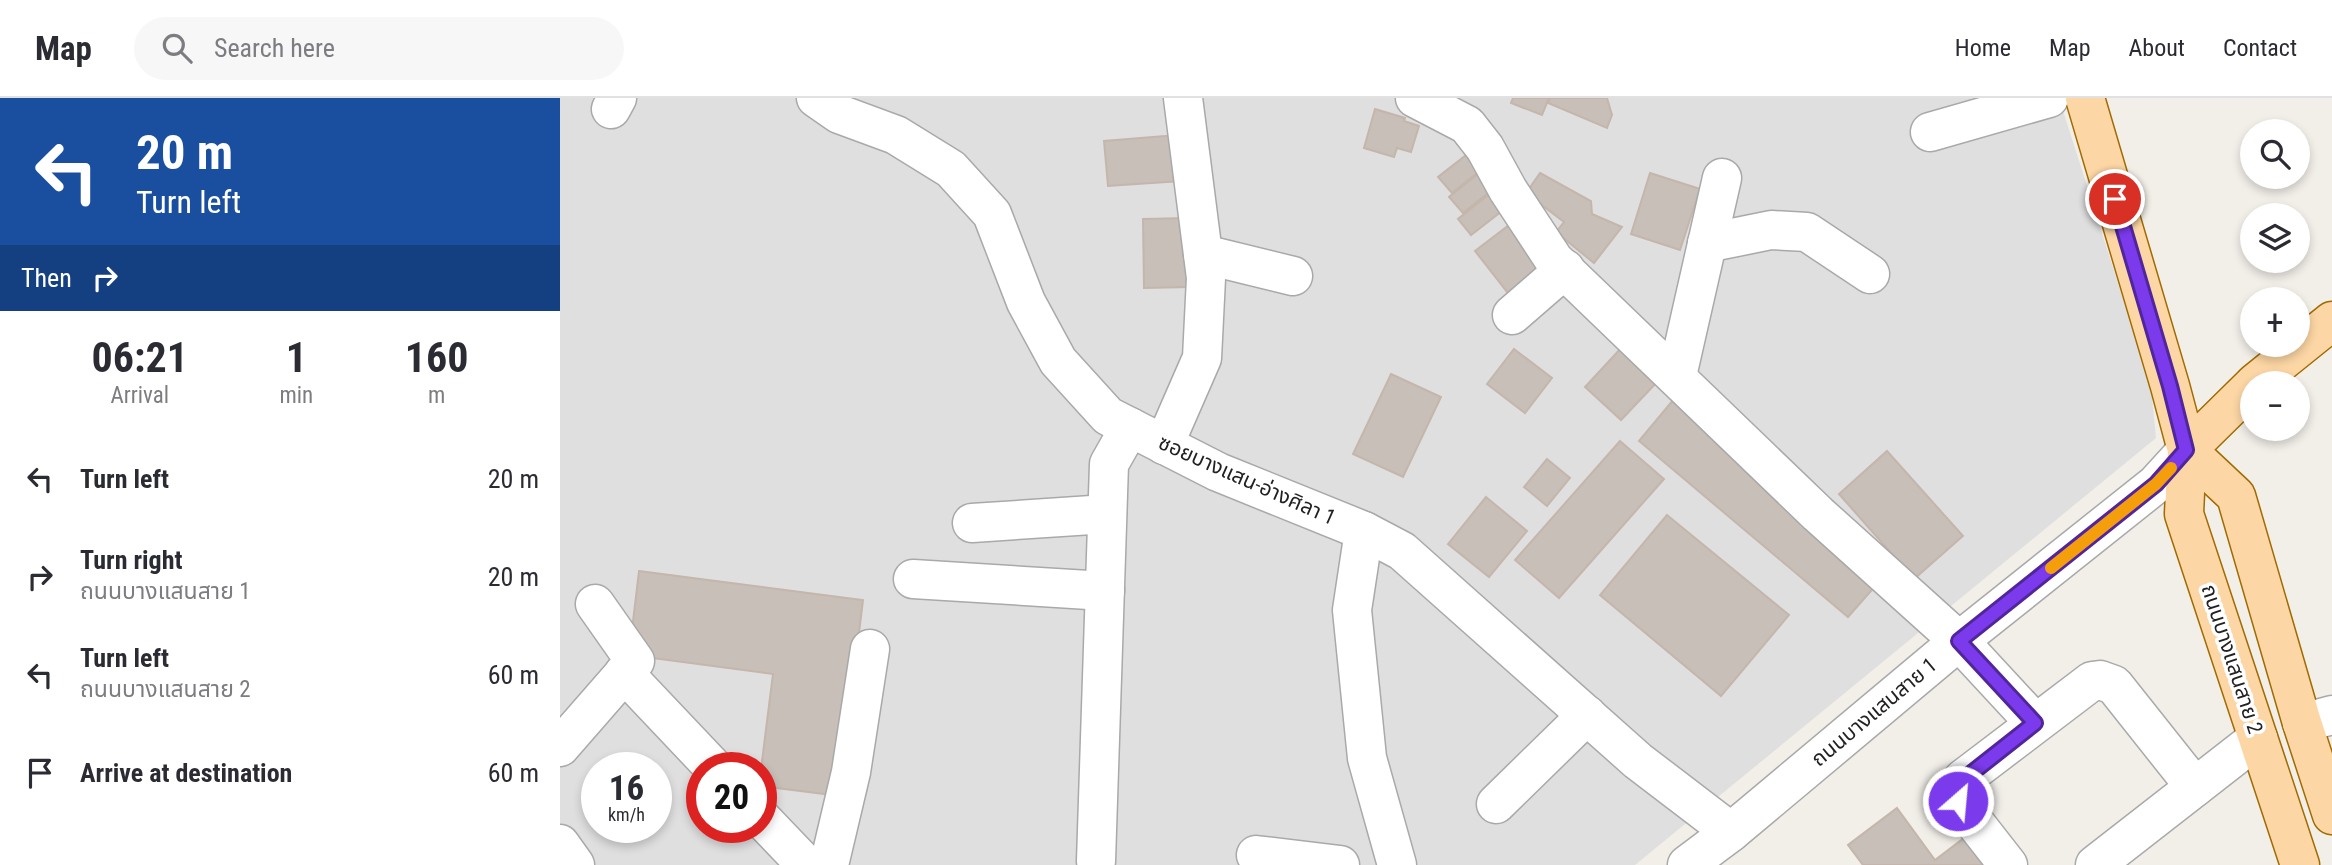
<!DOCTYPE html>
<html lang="en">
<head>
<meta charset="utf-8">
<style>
	:root { --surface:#fff; --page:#f7f7f7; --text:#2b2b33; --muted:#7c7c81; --line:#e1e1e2 }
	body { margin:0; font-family:"Roboto Condensed","Noto Sans Thai",sans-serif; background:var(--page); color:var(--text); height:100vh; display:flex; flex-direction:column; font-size:26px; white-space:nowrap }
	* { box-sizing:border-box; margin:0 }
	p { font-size:23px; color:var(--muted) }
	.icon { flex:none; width:38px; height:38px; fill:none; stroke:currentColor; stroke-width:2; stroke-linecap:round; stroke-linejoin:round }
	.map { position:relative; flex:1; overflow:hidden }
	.panel { display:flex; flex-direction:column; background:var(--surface); width:560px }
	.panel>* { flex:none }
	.top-card { background:#1a4fa0; color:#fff; overflow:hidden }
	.controls { position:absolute; left:1680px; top:21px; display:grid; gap:14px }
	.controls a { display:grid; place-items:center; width:70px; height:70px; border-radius:50%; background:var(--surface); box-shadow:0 4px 10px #0003; font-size:35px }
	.speed { position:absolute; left:21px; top:654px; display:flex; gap:14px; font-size:35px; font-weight:700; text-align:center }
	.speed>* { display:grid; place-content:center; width:91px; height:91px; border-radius:50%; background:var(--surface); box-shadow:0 4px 10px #0003; line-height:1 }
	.speed small { font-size:18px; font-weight:400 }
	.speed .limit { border:10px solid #d22; background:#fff; color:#111 }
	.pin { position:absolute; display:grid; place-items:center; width:60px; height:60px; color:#fff; margin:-30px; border:4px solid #fff; border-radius:50%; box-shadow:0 2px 7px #0007 }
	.me { position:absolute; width:77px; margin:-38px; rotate:27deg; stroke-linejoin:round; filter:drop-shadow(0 0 5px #0008) }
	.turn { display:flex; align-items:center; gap:24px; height:147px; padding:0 21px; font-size:32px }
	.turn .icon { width:91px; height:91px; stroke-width:2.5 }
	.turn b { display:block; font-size:49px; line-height:60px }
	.then { display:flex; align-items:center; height:66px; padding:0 21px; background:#0003; gap:14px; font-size:26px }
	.eta { display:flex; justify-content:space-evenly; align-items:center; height:119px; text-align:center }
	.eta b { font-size:42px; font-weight:700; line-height:49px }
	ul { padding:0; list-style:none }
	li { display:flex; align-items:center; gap:21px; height:98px; padding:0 21px }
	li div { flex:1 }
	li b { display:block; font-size:26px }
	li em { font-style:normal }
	header { display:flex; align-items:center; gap:42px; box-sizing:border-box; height:98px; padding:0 35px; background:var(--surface); border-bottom:2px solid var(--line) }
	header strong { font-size:33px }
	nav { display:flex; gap:38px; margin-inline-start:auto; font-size:24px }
	.search { width:490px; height:63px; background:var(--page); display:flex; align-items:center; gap:18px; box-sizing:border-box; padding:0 24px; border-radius:38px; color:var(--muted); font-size:26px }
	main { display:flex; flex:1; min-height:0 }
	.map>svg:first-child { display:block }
	.residential { fill:#e0dfdf; fill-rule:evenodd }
	.building { fill:#c7bfb8; stroke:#c4b6ab; stroke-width:2 }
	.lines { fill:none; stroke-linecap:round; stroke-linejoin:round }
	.minor-casing { stroke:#a9a9a9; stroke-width:41 }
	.major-casing { stroke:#a06b00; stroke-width:41 }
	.minor { stroke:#fff; stroke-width:38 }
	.major { stroke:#fcd6a4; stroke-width:38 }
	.route-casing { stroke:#51269a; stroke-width:18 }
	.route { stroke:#7c3aed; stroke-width:12 }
	.slow { stroke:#f59e0b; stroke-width:12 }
	.labels { text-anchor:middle; stroke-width:7; stroke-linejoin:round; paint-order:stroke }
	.street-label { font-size:21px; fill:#222; stroke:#fff }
</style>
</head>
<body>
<header>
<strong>Map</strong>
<div class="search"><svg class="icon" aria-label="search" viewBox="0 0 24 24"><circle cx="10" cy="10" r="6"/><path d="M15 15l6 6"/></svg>Search here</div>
<nav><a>Home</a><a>Map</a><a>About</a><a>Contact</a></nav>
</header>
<main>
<section class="panel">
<div class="top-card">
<div class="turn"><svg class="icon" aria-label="left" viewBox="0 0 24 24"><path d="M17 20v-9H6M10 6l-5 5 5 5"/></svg><div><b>20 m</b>Turn left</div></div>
<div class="then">Then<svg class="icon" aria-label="right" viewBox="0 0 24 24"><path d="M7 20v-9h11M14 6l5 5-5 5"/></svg></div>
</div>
<div class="eta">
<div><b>06:21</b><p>Arrival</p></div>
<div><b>1</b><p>min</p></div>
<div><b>160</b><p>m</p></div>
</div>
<ul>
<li><svg class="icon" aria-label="left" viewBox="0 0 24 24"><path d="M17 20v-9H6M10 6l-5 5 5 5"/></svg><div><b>Turn left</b></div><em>20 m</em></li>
<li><svg class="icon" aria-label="right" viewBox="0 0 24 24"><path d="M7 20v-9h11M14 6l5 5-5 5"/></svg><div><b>Turn right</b><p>ถนนบางแสนสาย 1</p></div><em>20 m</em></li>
<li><svg class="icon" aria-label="left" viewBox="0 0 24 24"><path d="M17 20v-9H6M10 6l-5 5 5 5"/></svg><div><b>Turn left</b><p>ถนนบางแสนสาย 2</p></div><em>60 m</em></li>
<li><svg class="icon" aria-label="arrive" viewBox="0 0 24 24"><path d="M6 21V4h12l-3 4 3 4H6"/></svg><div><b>Arrive at destination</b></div><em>60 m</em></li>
</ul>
</section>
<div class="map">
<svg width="1772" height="767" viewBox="0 0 1772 767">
	<rect width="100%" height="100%" fill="#f2efe9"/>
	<path class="residential" d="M 0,0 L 1499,0 L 1591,289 L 1596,340 L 1075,767 L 0,767 ZM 37,670 L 96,670 L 96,730 L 37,730 ZM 142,670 L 201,670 L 201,730 L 142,730 Z"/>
	<g class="building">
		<polygon points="953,0 989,0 982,17 951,5"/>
		<polygon points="990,0 1047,0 1052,17 1047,30 988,5"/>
		<polygon points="815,11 845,20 844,23 859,28 851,54 837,50 834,59 804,50"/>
		<polygon points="617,37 621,83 548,88 544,43"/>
		<polygon points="919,47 931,64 892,95 878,79"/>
		<polygon points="929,67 942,84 903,115 889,99"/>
		<polygon points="980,75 1031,103 1032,116 1062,129 1034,165 996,134 1004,124 966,95"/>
		<polygon points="1090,75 1140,91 1120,152 1071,136"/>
		<polygon points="938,89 951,106 911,137 898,121"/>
		<polygon points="628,120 630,189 584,190 583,121"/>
		<polygon points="957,121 997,172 955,204 915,153"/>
		<polygon points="1063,248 1099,282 1061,322 1025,289"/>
		<polygon points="954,251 992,280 965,315 927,286"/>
		<polygon points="831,276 881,299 843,379 793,356"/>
		<polygon points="1114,301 1324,478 1288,519 1079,343"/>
		<polygon points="1060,343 1104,381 999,500 955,462"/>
		<polygon points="1327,353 1403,438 1354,481 1279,396"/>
		<polygon points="987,361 1010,380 987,408 964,389"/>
		<polygon points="926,399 967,433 929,479 888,446"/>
		<polygon points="1107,417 1229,517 1161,598 1040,497"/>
		<polygon points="79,473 303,502 279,698 201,688 201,671 213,576 69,557"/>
		<polygon points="1337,710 1375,762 1404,740 1424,767 1303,767 1288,747"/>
	</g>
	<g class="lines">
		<defs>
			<g id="minor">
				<polyline points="256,0 279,16 336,37 391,71 432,116 466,204 498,263 548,318 658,374 804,433 842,453 1078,663 1171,734"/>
				<polyline points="855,0 907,27 925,50 948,92 994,162 1258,416 1399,543 1475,625"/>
				<polyline points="51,11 57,0"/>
				<polyline points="1370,34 1489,0"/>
				<polyline points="1147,145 1211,132 1247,134 1310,176"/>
				<polyline points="643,156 733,178"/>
				<polyline points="952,217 1005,171"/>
				<polyline points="1117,278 1162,80"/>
				<polyline points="604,347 642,260 646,180 623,0"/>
				<polyline points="412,425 547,416"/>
				<polyline points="804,433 792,512 807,660 837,767"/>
				<polyline points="353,481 545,493"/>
				<polyline points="64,575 154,670"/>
				<polyline points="1742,625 1772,617"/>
				<polyline points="0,649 75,563 35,506"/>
				<polyline points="936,706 1027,617"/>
				<polyline points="201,720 246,767"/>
				<polyline points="0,746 15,767"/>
				<polyline points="696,757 780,767"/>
				<polyline points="536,763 549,366 570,329"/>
				<polyline points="269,767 291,674 310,551"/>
				<polyline points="1127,767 1171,734 1399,543 1596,386 1627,352"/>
				<polyline points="1448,767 1398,703 1403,681 1532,583 1540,582 1554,587 1635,689"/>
				<polyline points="1535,767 1698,640"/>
			</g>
			<g id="major">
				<polyline points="1525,0 1610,288 1627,352 1624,416 1740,767"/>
				<polyline points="1695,285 1772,223"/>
				<polyline points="1627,352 1676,398 1742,625 1772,717"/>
				<polyline points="1627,352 1692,288"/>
			</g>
		</defs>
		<use href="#minor" class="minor-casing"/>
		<use href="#major" class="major-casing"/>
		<use href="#minor" class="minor"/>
		<use href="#major" class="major"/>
	</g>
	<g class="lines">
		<defs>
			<polyline id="route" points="1398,703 1404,681 1475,625 1399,543 1596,386 1626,352 1610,288 1555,101"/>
		</defs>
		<use href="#route" class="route-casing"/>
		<use href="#route" class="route"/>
		<polyline class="slow" points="1491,470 1596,386 1611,370"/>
	</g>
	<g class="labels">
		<g class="street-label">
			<text transform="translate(687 382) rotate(24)" y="7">ซอยบางแสน-อ่างศิลา 1</text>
			<text transform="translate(1672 561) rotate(72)" y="7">ถนนบางแสนสาย 2</text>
			<text transform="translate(1314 614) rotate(-40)" y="7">ถนนบางแสนสาย 1</text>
		</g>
	</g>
</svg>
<div class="controls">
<a><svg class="icon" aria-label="search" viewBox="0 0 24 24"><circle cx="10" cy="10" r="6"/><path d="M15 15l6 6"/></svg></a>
<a><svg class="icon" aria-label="layers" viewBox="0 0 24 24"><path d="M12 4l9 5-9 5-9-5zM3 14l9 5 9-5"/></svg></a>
<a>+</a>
<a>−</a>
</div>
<div class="speed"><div>16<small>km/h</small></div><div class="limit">20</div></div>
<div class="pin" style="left:1555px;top:101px;background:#d93025"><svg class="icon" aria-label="arrive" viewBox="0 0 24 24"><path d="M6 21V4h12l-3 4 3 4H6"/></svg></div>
<svg class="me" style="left:1398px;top:703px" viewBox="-20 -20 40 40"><circle r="17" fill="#7c3aed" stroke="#fff" stroke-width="3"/><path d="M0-11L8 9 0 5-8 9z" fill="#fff"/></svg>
</div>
</main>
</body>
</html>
